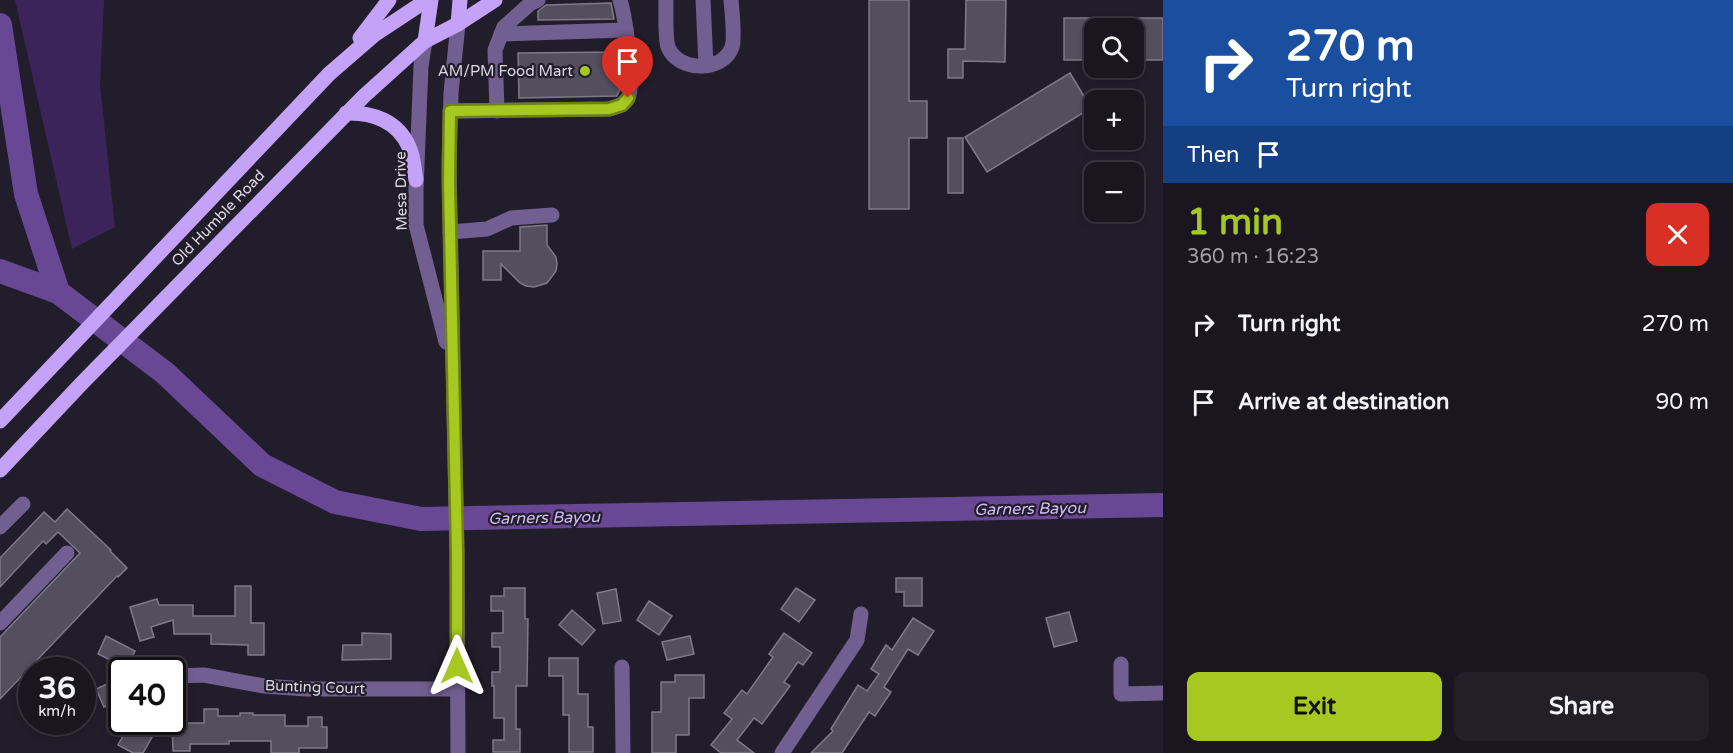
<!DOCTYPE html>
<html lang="en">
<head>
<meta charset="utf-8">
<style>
	:root { --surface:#1a1620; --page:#231f29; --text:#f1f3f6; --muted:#9f9fa5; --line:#38353e; --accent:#a6c821 }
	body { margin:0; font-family:"Varela Round",sans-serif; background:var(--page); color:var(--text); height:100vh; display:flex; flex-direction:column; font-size:22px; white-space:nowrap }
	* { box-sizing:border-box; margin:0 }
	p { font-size:20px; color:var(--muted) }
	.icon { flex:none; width:33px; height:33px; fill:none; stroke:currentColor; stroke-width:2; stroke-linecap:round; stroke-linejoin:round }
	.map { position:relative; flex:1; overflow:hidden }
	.drawer { display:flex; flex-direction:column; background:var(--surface); width:570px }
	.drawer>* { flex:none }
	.guide { background:#1a4fa0; color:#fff; overflow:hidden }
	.fabs { position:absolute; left:1084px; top:18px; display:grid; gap:12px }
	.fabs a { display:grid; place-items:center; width:60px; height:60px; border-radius:12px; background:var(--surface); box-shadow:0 3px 9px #0003,0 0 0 2px var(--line); font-size:30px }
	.speed { position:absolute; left:18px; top:657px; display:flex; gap:12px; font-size:30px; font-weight:700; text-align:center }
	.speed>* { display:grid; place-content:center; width:78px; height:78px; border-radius:50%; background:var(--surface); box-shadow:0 3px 9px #0003,0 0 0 2px var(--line); line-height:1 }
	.speed small { font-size:15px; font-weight:400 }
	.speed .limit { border:3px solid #111; border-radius:9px; background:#fff; color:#111 }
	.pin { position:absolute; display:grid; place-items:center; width:51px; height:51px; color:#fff; margin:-62px -26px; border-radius:50% 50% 50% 0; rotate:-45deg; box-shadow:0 0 6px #0007 }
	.pin .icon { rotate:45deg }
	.me { position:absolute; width:66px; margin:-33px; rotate:0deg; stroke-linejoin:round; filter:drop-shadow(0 0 4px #0008) }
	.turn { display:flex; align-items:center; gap:21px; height:126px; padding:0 24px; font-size:27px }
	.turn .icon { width:78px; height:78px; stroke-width:2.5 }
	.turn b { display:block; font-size:42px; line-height:51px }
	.then { display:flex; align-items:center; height:57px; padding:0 24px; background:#0003; gap:12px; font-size:22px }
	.round { display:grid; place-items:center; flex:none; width:63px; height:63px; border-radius:12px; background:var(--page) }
	.head { display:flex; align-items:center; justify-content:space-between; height:102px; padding:0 24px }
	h1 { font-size:36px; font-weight:700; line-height:45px; color:var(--accent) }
	.cta { display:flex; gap:12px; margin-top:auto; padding:12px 24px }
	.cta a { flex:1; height:69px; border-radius:12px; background:var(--accent); color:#111; font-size:24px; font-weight:700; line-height:69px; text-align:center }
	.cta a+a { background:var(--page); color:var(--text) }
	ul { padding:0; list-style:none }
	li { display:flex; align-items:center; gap:18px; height:78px; padding:0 24px }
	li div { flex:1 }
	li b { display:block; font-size:22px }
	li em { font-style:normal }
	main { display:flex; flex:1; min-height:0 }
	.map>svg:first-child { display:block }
	.green { fill:#3b2459 }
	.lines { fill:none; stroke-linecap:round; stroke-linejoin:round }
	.river { stroke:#684894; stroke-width:24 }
	.building { fill:#544f5e; stroke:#7f7989; stroke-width:1.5 }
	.minor { stroke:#725f91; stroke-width:15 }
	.major { stroke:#c3a2f7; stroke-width:15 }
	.route-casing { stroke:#6c8215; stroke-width:15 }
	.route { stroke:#a6c821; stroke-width:10 }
	.poi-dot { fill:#a6c821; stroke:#221d2a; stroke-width:2 }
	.labels { text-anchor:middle; stroke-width:4.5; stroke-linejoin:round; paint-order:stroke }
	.poi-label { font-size:15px; fill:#dddae3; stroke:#221d2a; text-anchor:end }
	.street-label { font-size:15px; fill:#dddae3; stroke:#221d2a }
	.water-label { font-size:16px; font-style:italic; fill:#d3bbfa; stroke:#221d2a }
</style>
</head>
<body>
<main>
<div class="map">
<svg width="1163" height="753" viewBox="0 0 1163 753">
	<rect width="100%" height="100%" fill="#221d2a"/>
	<polygon class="green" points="15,0 104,0 100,84 115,227 72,249"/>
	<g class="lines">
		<g class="river">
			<polyline points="0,25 26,194 58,292 165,373 262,465 335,502 421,519 1163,505"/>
			<polyline points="0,271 58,292"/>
		</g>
	</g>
	<g class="building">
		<polygon points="869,0 909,0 909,101 927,101 927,138 909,138 909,209 869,209"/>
		<polygon points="966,0 1006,0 1005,62 963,61 963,78 948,78 948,49 965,49"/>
		<polygon points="611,3 614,19 538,20 538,11 546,5"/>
		<polygon points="1064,18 1163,18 1163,60 1134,60 1134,28 1095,28 1095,60 1064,60"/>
		<polygon points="619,52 620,89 617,96 519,98 518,53"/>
		<polygon points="1070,73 1091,108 987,172 965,137"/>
		<rect x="948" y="138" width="15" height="55"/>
		<polygon points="547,225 547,245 556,257 557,264 556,271 547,283 534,287 526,286 520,283 501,264 501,280 483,280 483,251 520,251 520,227"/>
		<polygon points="67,509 111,550 110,551 127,568 118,577 117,576 0,699 0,637 80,553 58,532 46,544 43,541 0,587 0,558 44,512 55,522"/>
		<polygon points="896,578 922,578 922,606 904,606 904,592 896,592"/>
		<polygon points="235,586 251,586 251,623 264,623 264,655 248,655 248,645 211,644 211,634 174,634 173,620 151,627 154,637 140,641 130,607 157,599 159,605 193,605 193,616 235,616"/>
		<polygon points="504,588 525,588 525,619 528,619 527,686 516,686 516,729 520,729 520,752 493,752 493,740 504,740 504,718 494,718 494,686 492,686 492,672 500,672 500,647 492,647 492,633 503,633 503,611 491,611 491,596 504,596"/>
		<polygon points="796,588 815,600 799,622 781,609"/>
		<polygon points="616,589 621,621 603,624 597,593"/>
		<polygon points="649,601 672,616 659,635 637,620"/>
		<polygon points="572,610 595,630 582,645 559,625"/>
		<polygon points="1069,612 1077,641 1054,647 1046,618"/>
		<polygon points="913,618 934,631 918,655 908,649 884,687 891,692 875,716 869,712 842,753 811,753 833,731 831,729 858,685 867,691 879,674 871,669 886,645 892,650"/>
		<polygon points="362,633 391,634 391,659 342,660 343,645 362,645"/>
		<polygon points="784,633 812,653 803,665 798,662 784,682 790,686 762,724 754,718 737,740 754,753 721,753 711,745 732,719 724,713 742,690 747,694 773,657 769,654"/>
		<polygon points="106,636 135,651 126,668 98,654"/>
		<polygon points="690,636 694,654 667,660 662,642"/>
		<polygon points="549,658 578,658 578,694 588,694 588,727 593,727 593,752 569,752 569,715 563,715 563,676 549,676"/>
		<polygon points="675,675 704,675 704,698 689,698 689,735 676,735 676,753 652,753 652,712 661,712 661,682 675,682"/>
		<polygon points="122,677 122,699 104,707 96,689"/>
		<polygon points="204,709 218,709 218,716 240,716 240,713 253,713 253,715 285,715 285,726 308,726 308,717 322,717 322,727 327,727 327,748 299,748 299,753 271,753 271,741 229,741 229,744 190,744 190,751 173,751 172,723 204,723"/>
		<polygon points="131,722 149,722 146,727 155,732 143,753 133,753 118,745"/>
	</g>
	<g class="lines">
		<g class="minor">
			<path d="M 666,0 C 666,12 665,37 668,47 C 678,72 723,73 732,47 C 735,39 732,11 731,0"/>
			<polyline points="703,0 706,65"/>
			<polyline points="501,34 626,30"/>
			<polyline points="425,41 421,66 416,190 416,225 446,342"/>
			<path d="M 450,111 L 609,109 C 616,107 625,105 628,98 C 635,84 625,16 620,0"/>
			<polyline points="497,111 495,50 504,27 531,3 538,0"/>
			<polyline points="450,232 487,229 511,218 552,215"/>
			<polyline points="0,527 23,504"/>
			<polyline points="0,623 67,553"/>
			<polyline points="1121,664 1121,694 1163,693"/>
			<polyline points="622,667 623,753"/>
			<polyline points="174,676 204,675 264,686 306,689 457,689"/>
			<polyline points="458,753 457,552 449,164 451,93 458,24"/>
			<polyline points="782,753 857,640 861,614"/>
		</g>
		<g class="major">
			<polyline points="458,24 460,0"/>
			<polyline points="360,38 389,0"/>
			<polyline points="425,41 431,0"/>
			<path d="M 346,113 C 372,112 398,121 409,147 C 414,157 414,170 416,180"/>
			<polyline points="0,421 329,74 374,35 427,0"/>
			<polyline points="0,470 82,383 364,96 425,41 458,24 495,0"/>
		</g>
	</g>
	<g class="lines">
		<defs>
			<polyline id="route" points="457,666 457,552 449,183 450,111 609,109 622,105 628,98"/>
		</defs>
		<use href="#route" class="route-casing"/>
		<use href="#route" class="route"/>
	</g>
	<circle class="poi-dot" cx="585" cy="71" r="6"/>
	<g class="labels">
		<g class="poi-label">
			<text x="573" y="76">AM/PM Food Mart</text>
		</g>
		<g class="street-label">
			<text transform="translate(401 191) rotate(-91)" y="5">Mesa Drive</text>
			<text transform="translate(218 218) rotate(-46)" y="5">Old Humble Road</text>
			<text transform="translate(315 687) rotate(2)" y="5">Bunting Court</text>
		</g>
		<g class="water-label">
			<text transform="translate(1030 508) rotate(-1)" y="6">Garners Bayou</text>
			<text transform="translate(544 517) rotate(-1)" y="6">Garners Bayou</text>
		</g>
	</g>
</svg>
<div class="fabs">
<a><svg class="icon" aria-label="search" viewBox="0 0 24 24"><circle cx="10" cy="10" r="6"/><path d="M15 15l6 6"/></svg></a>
<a>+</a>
<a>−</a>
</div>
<div class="speed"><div>36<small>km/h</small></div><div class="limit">40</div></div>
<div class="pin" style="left:628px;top:98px;background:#d93025"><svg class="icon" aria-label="arrive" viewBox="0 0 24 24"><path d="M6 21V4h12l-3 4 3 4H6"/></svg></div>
<svg class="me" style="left:457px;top:666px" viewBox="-20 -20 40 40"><path d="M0-17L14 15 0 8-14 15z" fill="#a6c821" stroke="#fff" stroke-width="4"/></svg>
</div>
<section class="drawer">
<div class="guide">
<div class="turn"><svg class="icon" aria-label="right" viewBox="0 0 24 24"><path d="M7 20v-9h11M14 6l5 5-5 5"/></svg><div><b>270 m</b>Turn right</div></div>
<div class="then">Then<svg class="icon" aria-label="arrive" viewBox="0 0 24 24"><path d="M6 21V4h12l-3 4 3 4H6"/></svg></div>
</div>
<div class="head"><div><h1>1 min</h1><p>360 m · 16:23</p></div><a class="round" style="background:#d93025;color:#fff"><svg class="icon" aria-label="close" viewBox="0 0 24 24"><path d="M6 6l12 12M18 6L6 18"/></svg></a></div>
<ul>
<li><svg class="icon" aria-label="right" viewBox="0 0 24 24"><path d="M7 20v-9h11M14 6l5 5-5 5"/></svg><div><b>Turn right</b></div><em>270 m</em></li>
<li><svg class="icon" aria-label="arrive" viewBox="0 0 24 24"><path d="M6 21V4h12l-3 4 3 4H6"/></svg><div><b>Arrive at destination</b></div><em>90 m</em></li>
</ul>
<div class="cta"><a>Exit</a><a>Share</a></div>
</section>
</main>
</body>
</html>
